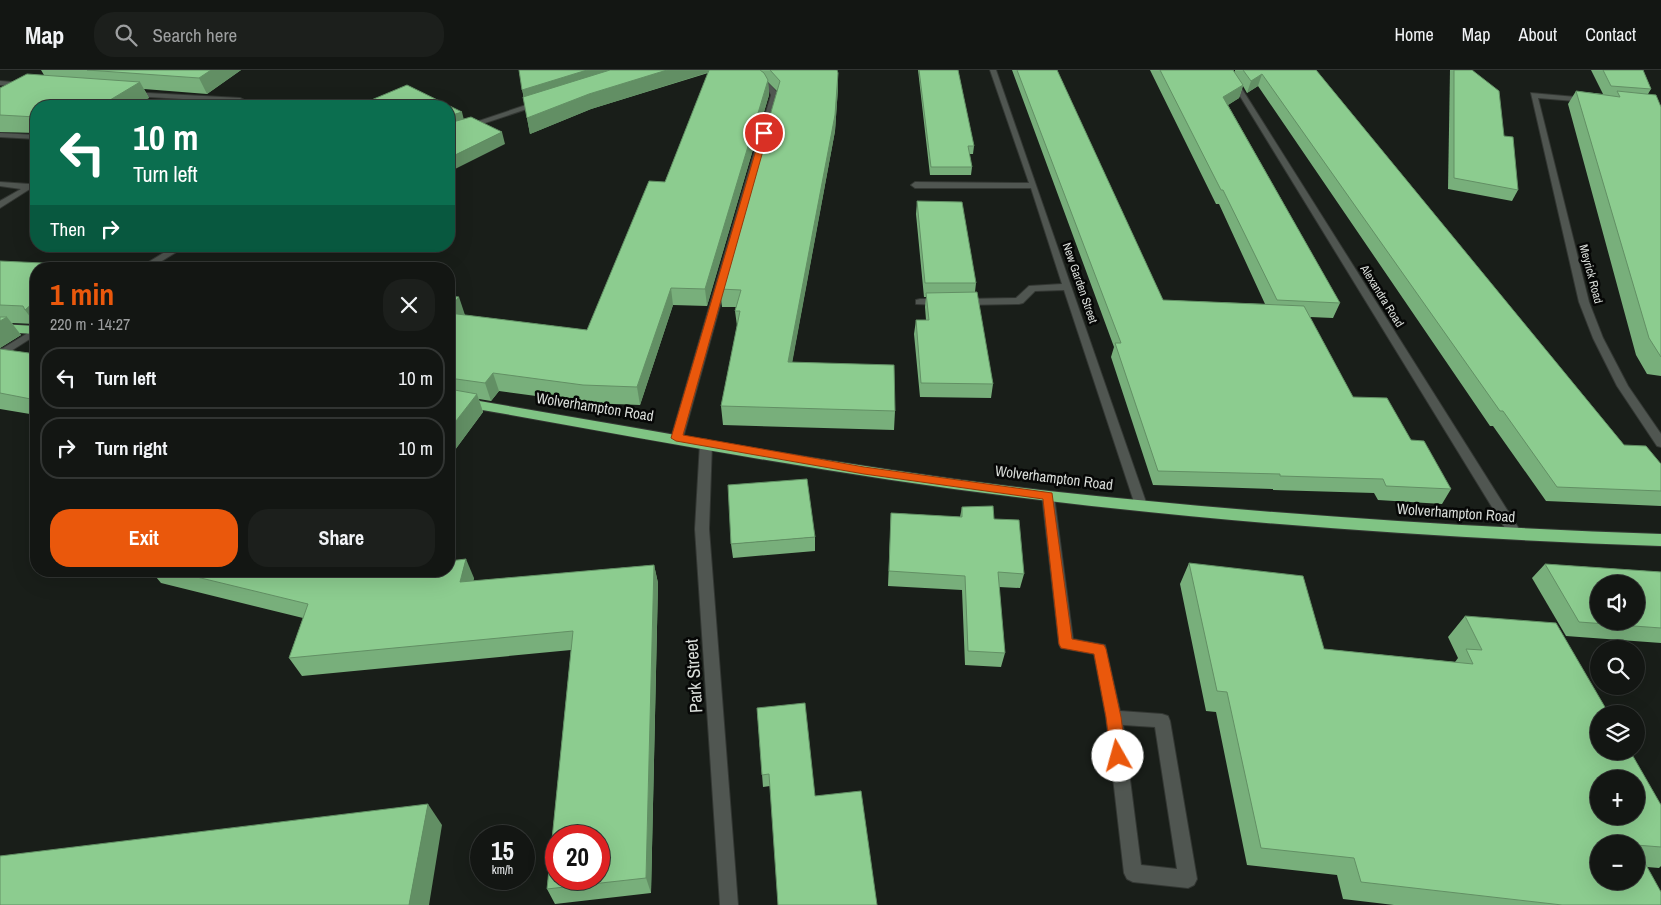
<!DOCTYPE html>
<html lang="en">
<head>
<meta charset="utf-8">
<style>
	:root { --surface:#131613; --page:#1c1f1c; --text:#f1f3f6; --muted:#9d9fa0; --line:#323533; --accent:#ea580c }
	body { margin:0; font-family:"Archivo Narrow",sans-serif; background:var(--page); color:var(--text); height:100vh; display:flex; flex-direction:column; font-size:19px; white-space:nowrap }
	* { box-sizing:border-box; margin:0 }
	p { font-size:16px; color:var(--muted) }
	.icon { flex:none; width:28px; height:28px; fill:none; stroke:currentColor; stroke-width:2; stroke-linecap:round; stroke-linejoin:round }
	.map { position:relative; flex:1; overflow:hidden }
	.panel { position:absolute; left:30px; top:192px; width:425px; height:315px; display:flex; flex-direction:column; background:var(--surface); border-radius:20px; box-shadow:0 5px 20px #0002,0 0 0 1px var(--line) }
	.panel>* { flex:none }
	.top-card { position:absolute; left:30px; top:30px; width:425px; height:152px; border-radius:20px; box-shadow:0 5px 20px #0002,0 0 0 1px var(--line); background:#0b6e4f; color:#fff; overflow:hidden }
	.controls { position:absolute; left:1590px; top:505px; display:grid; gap:10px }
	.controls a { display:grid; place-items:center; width:55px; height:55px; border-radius:50%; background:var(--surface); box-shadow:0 5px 20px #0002,0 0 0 1px var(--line); font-size:25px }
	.speed { position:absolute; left:470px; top:755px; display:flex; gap:10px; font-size:25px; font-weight:700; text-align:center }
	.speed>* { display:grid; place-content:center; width:65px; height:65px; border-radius:50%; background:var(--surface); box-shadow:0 5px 20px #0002,0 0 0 1px var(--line); line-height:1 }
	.speed small { font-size:12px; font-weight:400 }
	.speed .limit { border:8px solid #d22; background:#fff; color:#111 }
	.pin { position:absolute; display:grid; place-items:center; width:42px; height:42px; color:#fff; margin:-21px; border:2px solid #fff; border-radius:50%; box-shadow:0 1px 5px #0007 }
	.me { position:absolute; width:55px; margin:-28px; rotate:353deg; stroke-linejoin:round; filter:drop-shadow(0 0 4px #0008) }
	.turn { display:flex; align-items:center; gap:18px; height:105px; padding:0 20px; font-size:22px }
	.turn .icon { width:65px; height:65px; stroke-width:2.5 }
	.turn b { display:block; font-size:35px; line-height:42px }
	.then { display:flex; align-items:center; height:48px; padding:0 20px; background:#0003; gap:10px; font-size:19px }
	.round { display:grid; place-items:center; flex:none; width:52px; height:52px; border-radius:20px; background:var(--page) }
	.head { display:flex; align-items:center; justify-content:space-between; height:85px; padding:0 20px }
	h1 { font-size:30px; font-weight:700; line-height:38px; color:var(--accent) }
	.action { display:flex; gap:10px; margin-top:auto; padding:10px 20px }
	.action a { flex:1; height:58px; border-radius:20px; background:var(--accent); color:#fff; font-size:20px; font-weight:700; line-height:58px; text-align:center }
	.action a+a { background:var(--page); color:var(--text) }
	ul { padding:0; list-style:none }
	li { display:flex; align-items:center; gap:15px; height:62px; margin:0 10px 8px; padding:0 10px; border:2px solid var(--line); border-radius:20px }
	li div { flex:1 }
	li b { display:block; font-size:19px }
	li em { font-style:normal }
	header { display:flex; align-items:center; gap:30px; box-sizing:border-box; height:70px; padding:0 25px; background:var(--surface); border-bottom:1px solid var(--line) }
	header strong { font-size:24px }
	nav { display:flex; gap:28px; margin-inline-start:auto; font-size:18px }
	.search { width:350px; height:45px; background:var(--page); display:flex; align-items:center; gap:12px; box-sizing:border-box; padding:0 18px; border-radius:20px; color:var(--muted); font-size:19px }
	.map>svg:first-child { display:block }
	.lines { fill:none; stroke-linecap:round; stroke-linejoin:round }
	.minor-casing { stroke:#333733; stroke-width:2 }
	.highway-casing { stroke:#333733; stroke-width:2 }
	.minor { fill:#505651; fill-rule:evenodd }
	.highway { fill:#80c484; fill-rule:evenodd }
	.wall { fill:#78af7b; fill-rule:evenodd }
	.shaded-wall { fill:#628f64 }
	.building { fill:#8ccc8f; stroke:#628f64; fill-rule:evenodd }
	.route { fill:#ea580c; stroke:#983908 }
	.labels { text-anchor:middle; stroke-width:5; stroke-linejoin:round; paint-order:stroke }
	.far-street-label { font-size:12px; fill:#d8dcd8; stroke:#060706 }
	.street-label { font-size:15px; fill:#d8dcd8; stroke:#060706 }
	.near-street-label { font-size:18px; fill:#d8dcd8; stroke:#060706 }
</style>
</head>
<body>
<header>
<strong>Map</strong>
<div class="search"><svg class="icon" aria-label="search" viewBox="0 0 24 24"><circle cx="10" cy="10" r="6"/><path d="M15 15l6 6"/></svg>Search here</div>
<nav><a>Home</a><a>Map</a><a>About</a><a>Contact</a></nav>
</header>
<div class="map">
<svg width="1661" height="835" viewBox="0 0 1661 835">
	<rect width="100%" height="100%" fill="#191e19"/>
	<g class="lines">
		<defs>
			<g id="minor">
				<path d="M 741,0 C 756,0 770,13 779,25 L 683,368 L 677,372 L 671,368 L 771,25 L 766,16 Z"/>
				<polygon points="990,0 996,0 1147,435 1146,438 1136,438 1135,435 1064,220 1035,221 1023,233 1019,234 964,235 959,232 964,229 1016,228 1029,216 1062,214 1031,118 915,118 911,115 915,112 1029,113"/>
				<polygon points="1224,0 1230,0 1521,462 1523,465 1521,468 1511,468"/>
				<polygon points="0,11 25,13 28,15 25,17 0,15"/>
				<polygon points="129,22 240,28 244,30 235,36 228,36 233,32 132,26 129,26"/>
				<polygon points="1531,23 1587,28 1591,30 1587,32 1538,28 1589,232 1603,268 1628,316 1661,364 1661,377 1657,376 1617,316 1593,268 1579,232"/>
				<polygon points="538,31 545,33 449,65 449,61"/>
				<polygon points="0,63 36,65 36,69 0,67"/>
				<polygon points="0,112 29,114 33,117 0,138 0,131 21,119 0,116"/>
				<polygon points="175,176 186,176 149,199 137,199"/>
				<polygon points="920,229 941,229 946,232 941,235 916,234 916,230"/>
				<polygon points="36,258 36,265 0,288 0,280"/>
				<polygon points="706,369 712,373 709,459 738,835 720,835 695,459 700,373"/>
				<path d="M 1048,421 L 1052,423 L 1054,426 L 1073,569 L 1105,575 L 1120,641 L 1162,644 L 1168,646 L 1170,651 L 1197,809 L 1194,815 L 1188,818 L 1133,812 L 1127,809 L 1124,803 L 1106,647 L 1094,584 L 1061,578 L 1059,574 L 1042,426 L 1044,423 ZM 1123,655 L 1155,657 L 1177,799 L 1141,795 Z"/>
			</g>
			<g id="highway">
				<polygon points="0,254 36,256 36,264 0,262"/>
				<path d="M 449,326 C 648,359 848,398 1049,421 C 1252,443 1457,457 1661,464 L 1661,476 C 1456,469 1252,455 1049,431 C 848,408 648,369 449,334 Z"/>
			</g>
		</defs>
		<use href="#minor" class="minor-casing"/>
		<use href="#highway" class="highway-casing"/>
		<use href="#minor" class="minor"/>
		<use href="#highway" class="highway"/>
	</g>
	<g class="wall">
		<polygon points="41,0 241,0 207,24 144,19 149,28 36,36 36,63 0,62 0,18 44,5"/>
		<polygon points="519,0 837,0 838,18 835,61 792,292 895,341 894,360 723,355 721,336 737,256 735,241 736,237 722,237 720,219 777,21 768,12 769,25 707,236 673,235 640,335 588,333 499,321 491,331 479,329 483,342 449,388 449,226 465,245 587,260 665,112 708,3 591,39 530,64 527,48"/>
		<polygon points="918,0 958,0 974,76 973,84 969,84 972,97 971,105 930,105"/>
		<polygon points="1012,0 1057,0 1163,230 1265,234 1219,134 1216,134 1150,0 1233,0 1235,2 1235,0 1316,0 1624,375 1661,394 1661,436 1546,431 1493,356 1490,356 1258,16 1247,23 1243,16 1239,28 1228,35 1340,233 1333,248 1310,247 1353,327 1411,370 1451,419 1442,434 1378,430 1374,423 1273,420 1273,419 1153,415 1111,287 1114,277"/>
		<polygon points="1450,0 1472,0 1504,66 1518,120 1512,131 1448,119"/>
		<polygon points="1591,0 1643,0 1651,19 1648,24 1661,37 1661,306 1647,304 1636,285 1568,34 1576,21 1603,24"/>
		<polygon points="917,131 976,213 975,222 993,314 991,328 920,327 914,264 916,250 926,250 925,237 926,227 924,227 916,144"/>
		<polygon points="0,191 36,199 36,255 35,254 12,253 21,265 0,278"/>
		<polygon points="0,279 36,284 36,345 0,339"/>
		<polygon points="962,437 994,449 1024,504 1020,518 999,517 1005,583 1001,597 965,595 962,520 888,516 891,443 960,447"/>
		<polygon points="815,467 815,481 733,488 731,474"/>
		<path d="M 1189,493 L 1324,579 L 1455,592 L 1458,588 L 1448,567 L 1465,546 L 1661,735 L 1661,796 L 1659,798 L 1647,797 L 1661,835 L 1394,835 L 1343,829 L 1337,805 L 1247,795 L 1216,642 L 1206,641 L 1180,514 ZM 1599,774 L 1636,774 L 1636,811 Z"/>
		<polygon points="1545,494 1661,502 1661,573 1566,566 1532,508"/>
		<polygon points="654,495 658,513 651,823 555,834 547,819 571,580 302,606 289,588 303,548 161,513 151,501 449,501 474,508 473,511"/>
		<polygon points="757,638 815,726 877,835 770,716 763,717"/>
	</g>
	<g class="shaded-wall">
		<polygon points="211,0 241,0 207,24 199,8"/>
		<polygon points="587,0 636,0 526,35 522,20"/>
		<polygon points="667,0 716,0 591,39 530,64 527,48 589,24"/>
		<polygon points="838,3 838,18 835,61 789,310 788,292"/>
		<polygon points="1262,4 1258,16 1247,23 1251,11"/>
		<polygon points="768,10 769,25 707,236 705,219"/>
		<polygon points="140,12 149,28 136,36 100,36"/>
		<polygon points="1243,15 1239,28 1220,40 1223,27"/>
		<polygon points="462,42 465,54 449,59 449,46"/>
		<polygon points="502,62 505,74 449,102 449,88"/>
		<polygon points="671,218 673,235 640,335 637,317"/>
		<polygon points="459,227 465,245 449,250 449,239"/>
		<polygon points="36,230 36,255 25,240"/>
		<polygon points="7,247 21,265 0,278 0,251"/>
		<polygon points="493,303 499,321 491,331 485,313"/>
		<polygon points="477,324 483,342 449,388 449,360"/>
		<polygon points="466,489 474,508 469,531 460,512"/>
		<polygon points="654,495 658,513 651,823 646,808"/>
		<polygon points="428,734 442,755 429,835 409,835"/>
	</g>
	<g class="building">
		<polygon points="87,0 211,0 199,8"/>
		<polygon points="519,0 587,0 522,20"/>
		<polygon points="610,0 667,0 589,24 527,48 523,27"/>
		<polygon points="709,0 760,0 764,3 768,10 705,219 671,218 637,317 583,315 493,303 485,313 449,308 449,243 587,260 649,111 665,112"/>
		<polygon points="770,0 837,0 838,3 835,45 788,292 894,295 895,341 721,336 740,241 735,241 741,220 720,219 780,11"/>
		<polygon points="919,0 958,0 974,76 968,76 972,97 931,97"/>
		<polygon points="1017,0 1057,0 1163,230 1304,236 1353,327 1387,328 1411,370 1424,371 1451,419 1386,416 1383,409 1280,406 1280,404 1158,401 1115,273 1121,273"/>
		<polygon points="1160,0 1233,0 1243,15 1223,27 1340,233 1277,230 1223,120 1221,120"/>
		<polygon points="1243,0 1316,0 1624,375 1646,376 1661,394 1661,421 1557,417 1503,341 1500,341 1262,4 1251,11"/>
		<polygon points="1454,0 1472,0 1499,21 1504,66 1513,67 1518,120 1454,108"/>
		<polygon points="1603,0 1643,0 1651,19 1611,16"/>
		<polygon points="27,4 140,12 100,36 36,36 36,47 0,45 0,18"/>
		<polygon points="407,15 462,42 449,46 449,36 357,36"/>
		<polygon points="1576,21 1620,27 1617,21 1656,25 1661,37 1661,287 1649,268"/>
		<polygon points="471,47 502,62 449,88 449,53"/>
		<polygon points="917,131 962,132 976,213 925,213"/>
		<polygon points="0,191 172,199 36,199 36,230 25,240 23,236 0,235"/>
		<polygon points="977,222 993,314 921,313 916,250 929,250 926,223"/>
		<polygon points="449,226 459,227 449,239"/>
		<polygon points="0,247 7,247 0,251"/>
		<polygon points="0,279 36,284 36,330 0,323"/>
		<polygon points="449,319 477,324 449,360"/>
		<polygon points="807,409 815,467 731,474 728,415"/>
		<polygon points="993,436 994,449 1019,450 1024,504 998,502 1005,583 968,581 965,506 889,501 891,443 962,447 962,437"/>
		<path d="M 466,489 L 460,512 L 654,495 L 646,808 L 547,819 L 573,561 L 289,588 L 308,534 L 172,501 L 449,501 L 449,491 ZM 556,766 L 599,766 L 599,809 L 556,809 Z"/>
		<path d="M 1189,493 L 1303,506 L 1324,579 L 1473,594 L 1466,579 L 1482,580 L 1465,546 L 1556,553 L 1609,644 L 1599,644 L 1599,681 L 1630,681 L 1661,735 L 1661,777 L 1636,775 L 1636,774 L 1599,774 L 1599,811 L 1636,811 L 1636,777 L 1661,822 L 1661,835 L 1562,835 L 1361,812 L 1354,788 L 1261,778 L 1227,622 L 1217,621 ZM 1599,709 L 1636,709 L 1636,746 L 1599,746 Z"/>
		<path d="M 1545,494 L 1661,502 L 1661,558 L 1579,552 ZM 1599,514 L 1636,514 L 1636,551 L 1599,551 Z"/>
		<polygon points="805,633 815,726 861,721 877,835 778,835 769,704 762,705 757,638"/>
		<polygon points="428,734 409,835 0,835 0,786"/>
	</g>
	<polygon class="route" points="764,61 768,63 683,365 864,397 1052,423 1072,569 1104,575 1106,579 1121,647 1126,686 1124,691 1118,693 1113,691 1111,686 1106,647 1094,584 1061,578 1059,574 1043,429 864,404 676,371 671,368 761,63"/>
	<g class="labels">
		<g class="far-street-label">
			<text transform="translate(1591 204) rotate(75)" y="4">Meyrick Road</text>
			<text transform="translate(1080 213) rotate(71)" y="4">New Garden Street</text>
			<text transform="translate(1382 226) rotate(58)" y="4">Alexandra Road</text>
		</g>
		<g class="street-label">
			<text transform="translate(595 337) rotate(9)" y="5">Wolverhampton Road</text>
			<text transform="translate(1054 408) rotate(7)" y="5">Wolverhampton Road</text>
			<text transform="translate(1456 443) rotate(4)" y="5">Wolverhampton Road</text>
		</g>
		<g class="near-street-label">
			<text transform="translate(694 606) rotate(-94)" y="6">Park Street</text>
		</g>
	</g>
</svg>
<div class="controls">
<a><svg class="icon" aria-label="sound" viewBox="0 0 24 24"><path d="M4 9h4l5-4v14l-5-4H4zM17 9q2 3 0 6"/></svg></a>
<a><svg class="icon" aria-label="search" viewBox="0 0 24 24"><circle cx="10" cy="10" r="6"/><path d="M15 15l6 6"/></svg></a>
<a><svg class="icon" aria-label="layers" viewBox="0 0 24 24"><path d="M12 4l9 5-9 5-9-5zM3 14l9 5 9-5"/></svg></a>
<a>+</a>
<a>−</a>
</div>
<div class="speed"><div>15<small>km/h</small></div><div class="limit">20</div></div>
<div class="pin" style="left:764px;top:63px;background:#d93025"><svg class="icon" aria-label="arrive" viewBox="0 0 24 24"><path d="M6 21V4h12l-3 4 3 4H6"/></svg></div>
<svg class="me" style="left:1118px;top:686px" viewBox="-20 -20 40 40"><circle r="19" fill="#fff"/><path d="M0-13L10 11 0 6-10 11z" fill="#ea580c"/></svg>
<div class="top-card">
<div class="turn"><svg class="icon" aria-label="left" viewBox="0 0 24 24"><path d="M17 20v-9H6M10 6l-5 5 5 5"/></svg><div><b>10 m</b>Turn left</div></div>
<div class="then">Then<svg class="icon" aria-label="right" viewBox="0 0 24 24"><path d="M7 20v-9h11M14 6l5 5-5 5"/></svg></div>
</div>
<section class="panel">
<div class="head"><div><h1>1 min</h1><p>220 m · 14:27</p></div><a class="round"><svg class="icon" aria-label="close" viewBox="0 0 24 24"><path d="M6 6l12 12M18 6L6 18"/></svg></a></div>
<ul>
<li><svg class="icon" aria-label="left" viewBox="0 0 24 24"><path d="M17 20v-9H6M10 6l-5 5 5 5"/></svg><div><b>Turn left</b></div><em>10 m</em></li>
<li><svg class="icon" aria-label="right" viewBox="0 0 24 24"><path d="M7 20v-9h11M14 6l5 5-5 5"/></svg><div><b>Turn right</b></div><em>10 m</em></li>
</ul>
<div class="action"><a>Exit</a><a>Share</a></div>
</section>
</div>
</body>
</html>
